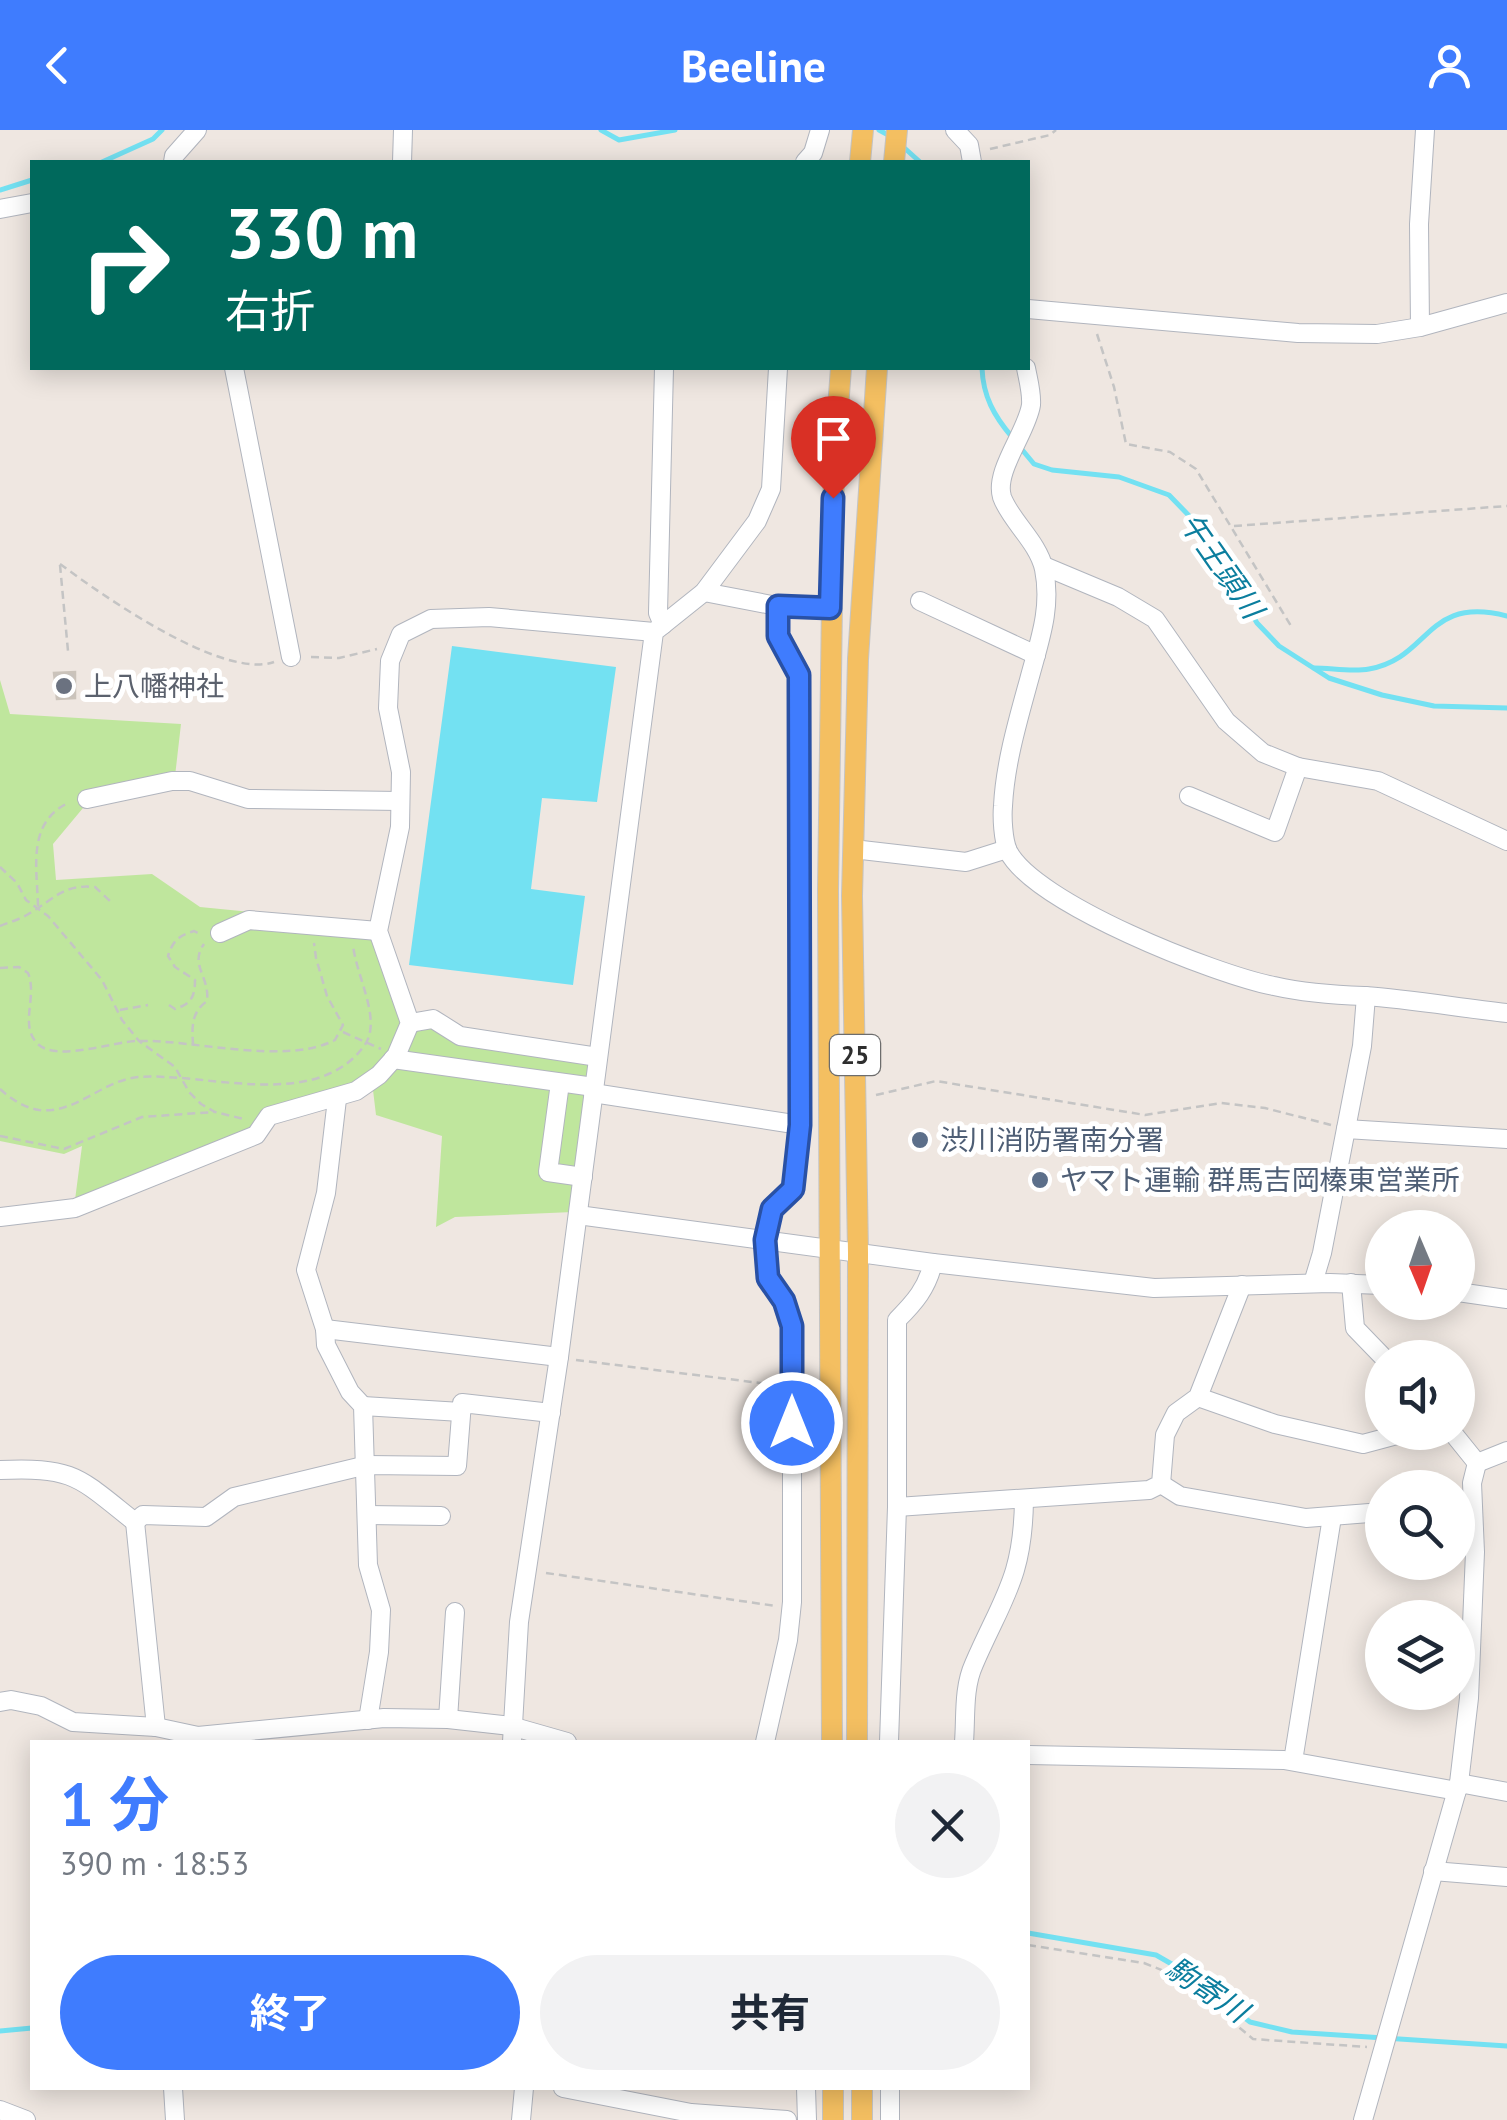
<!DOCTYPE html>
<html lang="ja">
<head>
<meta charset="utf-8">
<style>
	:root { --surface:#fff; --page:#f2f2f3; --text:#1f2937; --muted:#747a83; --accent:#3f7cfe }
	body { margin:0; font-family:"PT Sans","Noto Sans JP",sans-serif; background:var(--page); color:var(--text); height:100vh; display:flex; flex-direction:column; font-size:38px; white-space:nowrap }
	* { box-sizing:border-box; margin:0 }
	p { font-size:32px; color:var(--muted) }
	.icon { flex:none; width:55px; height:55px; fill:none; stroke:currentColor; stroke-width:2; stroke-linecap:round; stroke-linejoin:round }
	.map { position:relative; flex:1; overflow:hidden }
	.side { position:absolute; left:30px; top:1610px; width:1000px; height:350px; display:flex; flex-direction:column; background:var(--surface); border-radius:0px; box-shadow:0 5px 25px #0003 }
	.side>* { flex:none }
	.guide { position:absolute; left:30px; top:30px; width:1000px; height:210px; border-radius:0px; box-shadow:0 5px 25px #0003; background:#00695c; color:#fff; overflow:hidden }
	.needle { width:65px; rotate:178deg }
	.fabs { position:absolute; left:1365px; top:1080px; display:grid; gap:20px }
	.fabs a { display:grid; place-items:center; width:110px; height:110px; border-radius:50%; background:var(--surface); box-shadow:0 5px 25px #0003; font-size:50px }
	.pin { position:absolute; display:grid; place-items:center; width:85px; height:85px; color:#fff; margin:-102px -42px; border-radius:50% 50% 50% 0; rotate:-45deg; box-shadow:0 0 10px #0007 }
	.pin .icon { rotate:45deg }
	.me { position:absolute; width:110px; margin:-55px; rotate:0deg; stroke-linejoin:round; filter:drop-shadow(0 0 8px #0008) }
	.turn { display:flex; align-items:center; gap:35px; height:210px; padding:0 30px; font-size:45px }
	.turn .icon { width:130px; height:130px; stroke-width:2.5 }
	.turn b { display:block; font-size:70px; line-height:85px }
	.round { display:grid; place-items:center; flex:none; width:105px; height:105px; border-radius:52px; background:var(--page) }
	.overview { display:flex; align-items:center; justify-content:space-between; height:170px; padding:0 30px }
	h1 { font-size:60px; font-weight:700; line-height:75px; color:var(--accent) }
	.primary-button { display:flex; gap:20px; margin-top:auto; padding:20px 30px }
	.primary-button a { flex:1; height:115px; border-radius:60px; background:var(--accent); color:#fff; font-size:40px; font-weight:700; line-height:115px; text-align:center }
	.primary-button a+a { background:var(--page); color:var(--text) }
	header { display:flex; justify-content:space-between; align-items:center; height:130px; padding:0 30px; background:var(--accent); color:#fff; font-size:45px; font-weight:700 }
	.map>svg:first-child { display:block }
	.green { fill:#bfe69d }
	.water { fill:#73e1f2 }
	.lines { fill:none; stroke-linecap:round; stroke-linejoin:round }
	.stream { stroke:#73e1f2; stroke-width:5 }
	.building { fill:#c8c2bc; stroke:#cbc3ba; stroke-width:2.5 }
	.minor-casing { stroke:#b1b5be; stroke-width:20 }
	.major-casing { stroke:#c4c4c4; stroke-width:22 }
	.path { stroke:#c4c4c4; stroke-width:2.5; stroke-dasharray:8 5; stroke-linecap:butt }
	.minor { stroke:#fff; stroke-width:18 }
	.major { stroke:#f4bf61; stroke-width:20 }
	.route-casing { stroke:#2951a5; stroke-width:25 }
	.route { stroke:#3f7cfe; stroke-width:18 }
	.worship-dot { fill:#6b7280; stroke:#fff; stroke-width:4 }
	.service-dot { fill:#5c6f8a; stroke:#fff; stroke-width:4 }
	.labels { text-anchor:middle; stroke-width:10; stroke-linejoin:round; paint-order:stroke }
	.shield { fill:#fff; stroke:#6d6d6d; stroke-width:2.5 }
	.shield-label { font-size:25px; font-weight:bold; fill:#2e2e2e }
	.worship-label { font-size:28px; fill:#5b616d; stroke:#fff; text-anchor:start }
	.service-label { font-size:28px; fill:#4e5e75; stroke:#fff; text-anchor:start }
	.water-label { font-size:30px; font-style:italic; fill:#0b7e9e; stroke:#fff }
</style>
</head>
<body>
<header><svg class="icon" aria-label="back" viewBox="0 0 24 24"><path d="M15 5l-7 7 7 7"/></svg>Beeline<svg class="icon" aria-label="person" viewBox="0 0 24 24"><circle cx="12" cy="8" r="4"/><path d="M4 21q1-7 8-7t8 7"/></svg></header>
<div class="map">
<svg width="1507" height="1990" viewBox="0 0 1507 1990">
	<rect width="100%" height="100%" fill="#efe7e1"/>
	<polygon class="green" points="0,550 10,584 181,594 174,655 83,678 53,714 56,750 152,744 200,777 370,794 406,892 433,893 593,930 573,1082 455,1087 436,1097 442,1006 376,985 373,960 253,1000 75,1070 82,1016 64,1024 0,1011"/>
	<polygon class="water" points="452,516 616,537 597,672 542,668 531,759 585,766 573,855 409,835"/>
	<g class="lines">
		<g class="stream">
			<polyline points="601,0 619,10 675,0"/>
			<polyline points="879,0 892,7"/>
			<polyline points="900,14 920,32"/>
			<polyline points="102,32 153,9 162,0"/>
			<polyline points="0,60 32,50"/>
			<path d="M 982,238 C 983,266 994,286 1012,307"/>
			<polyline points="1019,316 1034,334 1052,340 1119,347 1169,365 1201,398 1257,493 1279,516 1329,548 1382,565 1434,576 1507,578"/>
			<path d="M 1314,538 C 1331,538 1352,542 1369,539 C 1431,528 1425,465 1507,486"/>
			<polyline points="1028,1803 1156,1825 1189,1844 1250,1892 1292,1902 1507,1916"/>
			<polyline points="0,1901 32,1898"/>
		</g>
	</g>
	<polygon class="building" points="75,542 75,568 57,569 54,543"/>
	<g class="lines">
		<defs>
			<g id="minor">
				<polyline points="955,0 969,15 972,32"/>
				<polyline points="173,32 174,26 197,0"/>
				<polyline points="402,32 403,0"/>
				<polyline points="805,32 813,23 820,0"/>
				<polyline points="0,79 32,73"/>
				<polyline points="1028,179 1298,203 1377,204 1420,197 1507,173"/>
				<polyline points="1420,197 1419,94 1425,0"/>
				<polyline points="234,238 291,527"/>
				<path d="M 1026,238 C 1028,249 1032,263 1031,275 C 1027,302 994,341 1002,367 C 1010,390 1038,412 1044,439 C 1052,479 1039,512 1029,550 C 1018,590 1005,634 1003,676 C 1002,687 1003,710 1008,721 C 1034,773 1216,845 1274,856 C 1305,863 1333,865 1364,866 C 1411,869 1460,878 1507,883"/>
				<polyline points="1044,436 1118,467 1155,489 1226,591 1263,623 1298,637 1378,651 1507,711"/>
				<polyline points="704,462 777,476 830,478"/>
				<polyline points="920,471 1036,525"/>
				<polyline points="663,495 658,483 664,238"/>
				<polyline points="1189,666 1275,702 1298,637"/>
				<polyline points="87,669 172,651 190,651 248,669 400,671"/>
				<polyline points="853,719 966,732 1007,719"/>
				<polyline points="220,803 249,790 378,801"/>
				<polyline points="410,893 433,889 460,906 598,927"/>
				<polyline points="393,929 594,957"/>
				<polyline points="560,953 548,1042 583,1047"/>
				<polyline points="593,963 800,995"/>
				<polyline points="337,969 326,1063 306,1140 325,1199 326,1215 350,1262 363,1276 368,1435 381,1480 379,1522 368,1590"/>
				<polyline points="1346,999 1507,1009"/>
				<polyline points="578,1085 933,1133 1154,1158 1330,1153 1382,1155"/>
				<polyline points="0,1087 75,1078 256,1005 269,986 356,961 379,945 396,926 410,893 378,801 400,697 401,642 388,578 390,531 401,504 431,489 489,487 654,502"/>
				<polyline points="1313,1153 1322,1123 1362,916 1366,866"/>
				<polyline points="1351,1153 1355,1198 1384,1228"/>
				<polyline points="1458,1162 1507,1169"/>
				<polyline points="325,1199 559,1227"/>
				<polyline points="1198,1267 1275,1294 1363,1314 1408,1302"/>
				<polyline points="363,1276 461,1282"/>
				<polyline points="1477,1333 1507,1321"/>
				<path d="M 0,1340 C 75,1337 78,1347 135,1392 L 143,1385 L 206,1387 L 234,1367 L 367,1335 L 457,1336 L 462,1273 L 551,1283"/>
				<polyline points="1161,1354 1180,1366 1306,1388 1382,1382"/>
				<polyline points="897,1377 1149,1360 1161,1354 1165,1305 1176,1283 1198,1267 1242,1155"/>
				<polyline points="367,1385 441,1386"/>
				<polyline points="135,1392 156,1597"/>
				<polyline points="0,1572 11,1570 41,1576 73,1592 156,1597 198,1606 384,1588 448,1589 511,1596 567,1612"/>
				<polyline points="448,1589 455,1482"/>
				<polyline points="512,1612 519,1492 559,1227 654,502 704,462 757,391 771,359 778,238"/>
				<polyline points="765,1612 788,1510 792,1472 792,1196 784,1171 768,1148 765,1110 772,1079 793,1059 800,995 799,545 778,506 777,476"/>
				<path d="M 889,1612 L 897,1377 L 897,1190 C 915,1172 927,1158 933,1133"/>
				<path d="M 964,1612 C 966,1587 963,1558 974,1534 C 1003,1467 1023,1448 1024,1370"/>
				<polyline points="1028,1625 1284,1630 1457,1661"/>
				<polyline points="1293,1631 1332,1387"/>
				<polyline points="1459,1653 1507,1662"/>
				<polyline points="1433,1741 1507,1747"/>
				<polyline points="173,1958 175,1990"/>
				<polyline points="563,1958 691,1983 787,1990"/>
				<polyline points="806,1958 807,1990"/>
				<polyline points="0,1980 26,1990"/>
				<polyline points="521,1990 524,1958"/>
				<polyline points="890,1990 890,1958"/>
				<polyline points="1363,1990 1459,1653 1469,1568 1475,1422 1472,1353 1477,1333 1452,1302"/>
			</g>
			<g id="major">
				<polyline points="860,32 863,0"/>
				<polyline points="894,32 897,0"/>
				<polyline points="832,1612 828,760 834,331 841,238"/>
				<polyline points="857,1612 858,1123 852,766 858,529 877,238"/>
				<polyline points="833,1958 833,1990"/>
				<polyline points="862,1958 862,1990"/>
			</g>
		</defs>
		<use href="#minor" class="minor-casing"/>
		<use href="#major" class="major-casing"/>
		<g class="path">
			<polyline points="990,19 1050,5 1056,0"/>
			<polyline points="1097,204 1114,257 1126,314 1170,322 1196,339 1291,496"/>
			<polyline points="1234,396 1507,376"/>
			<path d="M 60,434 C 102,465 222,550 274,532"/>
			<polyline points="60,435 68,521"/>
			<polyline points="311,527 339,528 377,519"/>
			<polyline points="0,737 17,753 26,770 48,786 102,850 122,890 139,911 175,937 189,962 201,974 215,982 244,989"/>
			<path d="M 38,776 C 37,737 27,693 68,673"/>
			<path d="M 0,796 C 10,792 21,789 30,783 C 54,769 63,754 95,757 L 110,771"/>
			<path d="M 0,838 L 19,837 L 28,843 C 38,867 18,897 39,915 C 58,931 113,912 137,911 C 192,909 285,936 335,910 L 343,895 L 327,866 L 316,828 L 314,813"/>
			<path d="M 169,875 L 175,879 C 191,874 195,867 195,850 L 175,837 L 168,826 C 173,810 179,806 194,801 L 202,805"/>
			<polyline points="120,880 148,875"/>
			<polyline points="343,902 381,919"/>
			<path d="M 193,915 C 192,896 191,883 207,871 C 210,846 189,835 204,814"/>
			<path d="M 0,959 C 11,969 25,978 39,980 C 77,984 102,950 139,947 C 205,942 316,982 364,916 C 383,891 356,846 353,815"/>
			<polyline points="876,965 936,951 1145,985 1221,973 1265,978 1331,995"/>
			<polyline points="0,1006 64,1019 142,987 214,982"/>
			<polyline points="576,1230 776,1255"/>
			<polyline points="546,1443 776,1476"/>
			<polyline points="1028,1815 1144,1833 1179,1847 1253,1909 1367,1917"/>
		</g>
		<use href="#minor" class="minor"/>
		<use href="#major" class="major"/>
	</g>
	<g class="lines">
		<defs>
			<polyline id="route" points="792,1293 792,1196 784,1171 768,1148 765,1110 772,1079 793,1059 800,995 799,545 778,506 778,476 830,478 833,368"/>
		</defs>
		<use href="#route" class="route-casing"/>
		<use href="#route" class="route"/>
	</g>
	<circle class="worship-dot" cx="64" cy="556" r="10"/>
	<g class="service-dot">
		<circle cx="920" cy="1010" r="10"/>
		<circle cx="1040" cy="1050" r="10"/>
	</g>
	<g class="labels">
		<rect class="shield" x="830" y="905" width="50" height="40" rx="8"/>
		<g class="shield-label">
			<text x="855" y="934">25</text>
		</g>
		<g class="worship-label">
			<text x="84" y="566">上八幡神社</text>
		</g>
		<g class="service-label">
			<text x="940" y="1020">渋川消防署南分署</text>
			<text x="1060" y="1060">ヤマト運輸 群馬吉岡榛東営業所</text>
		</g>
		<g class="water-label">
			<text transform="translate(1221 436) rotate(55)" y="10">午王頭川</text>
			<text transform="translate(1207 1860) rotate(34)" y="10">駒寄川</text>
		</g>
	</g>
</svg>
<div class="fabs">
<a><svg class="needle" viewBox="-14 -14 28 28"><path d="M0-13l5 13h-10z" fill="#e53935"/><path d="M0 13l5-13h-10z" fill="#747a83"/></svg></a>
<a><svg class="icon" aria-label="sound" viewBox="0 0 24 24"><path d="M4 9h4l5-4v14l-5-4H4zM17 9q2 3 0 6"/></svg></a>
<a><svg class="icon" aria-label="search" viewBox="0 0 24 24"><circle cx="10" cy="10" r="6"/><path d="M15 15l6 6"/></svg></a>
<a><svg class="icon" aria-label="layers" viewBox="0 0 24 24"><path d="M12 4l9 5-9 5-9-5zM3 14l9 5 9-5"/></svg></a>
</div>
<div class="pin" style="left:833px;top:368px;background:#d93025"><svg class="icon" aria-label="arrive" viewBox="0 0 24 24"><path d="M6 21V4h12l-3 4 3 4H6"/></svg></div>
<svg class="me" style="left:792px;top:1293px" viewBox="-20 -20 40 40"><circle r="17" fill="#3f7cfe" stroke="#fff" stroke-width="3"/><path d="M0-11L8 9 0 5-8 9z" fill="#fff"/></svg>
<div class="guide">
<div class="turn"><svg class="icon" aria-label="right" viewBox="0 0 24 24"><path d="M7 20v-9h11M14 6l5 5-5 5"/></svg><div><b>330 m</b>右折</div></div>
</div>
<section class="side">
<div class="overview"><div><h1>1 分</h1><p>390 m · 18:53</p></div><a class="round"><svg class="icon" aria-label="close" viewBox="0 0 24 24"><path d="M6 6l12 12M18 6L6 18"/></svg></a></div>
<div class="primary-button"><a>終了</a><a>共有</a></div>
</section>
</div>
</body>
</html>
